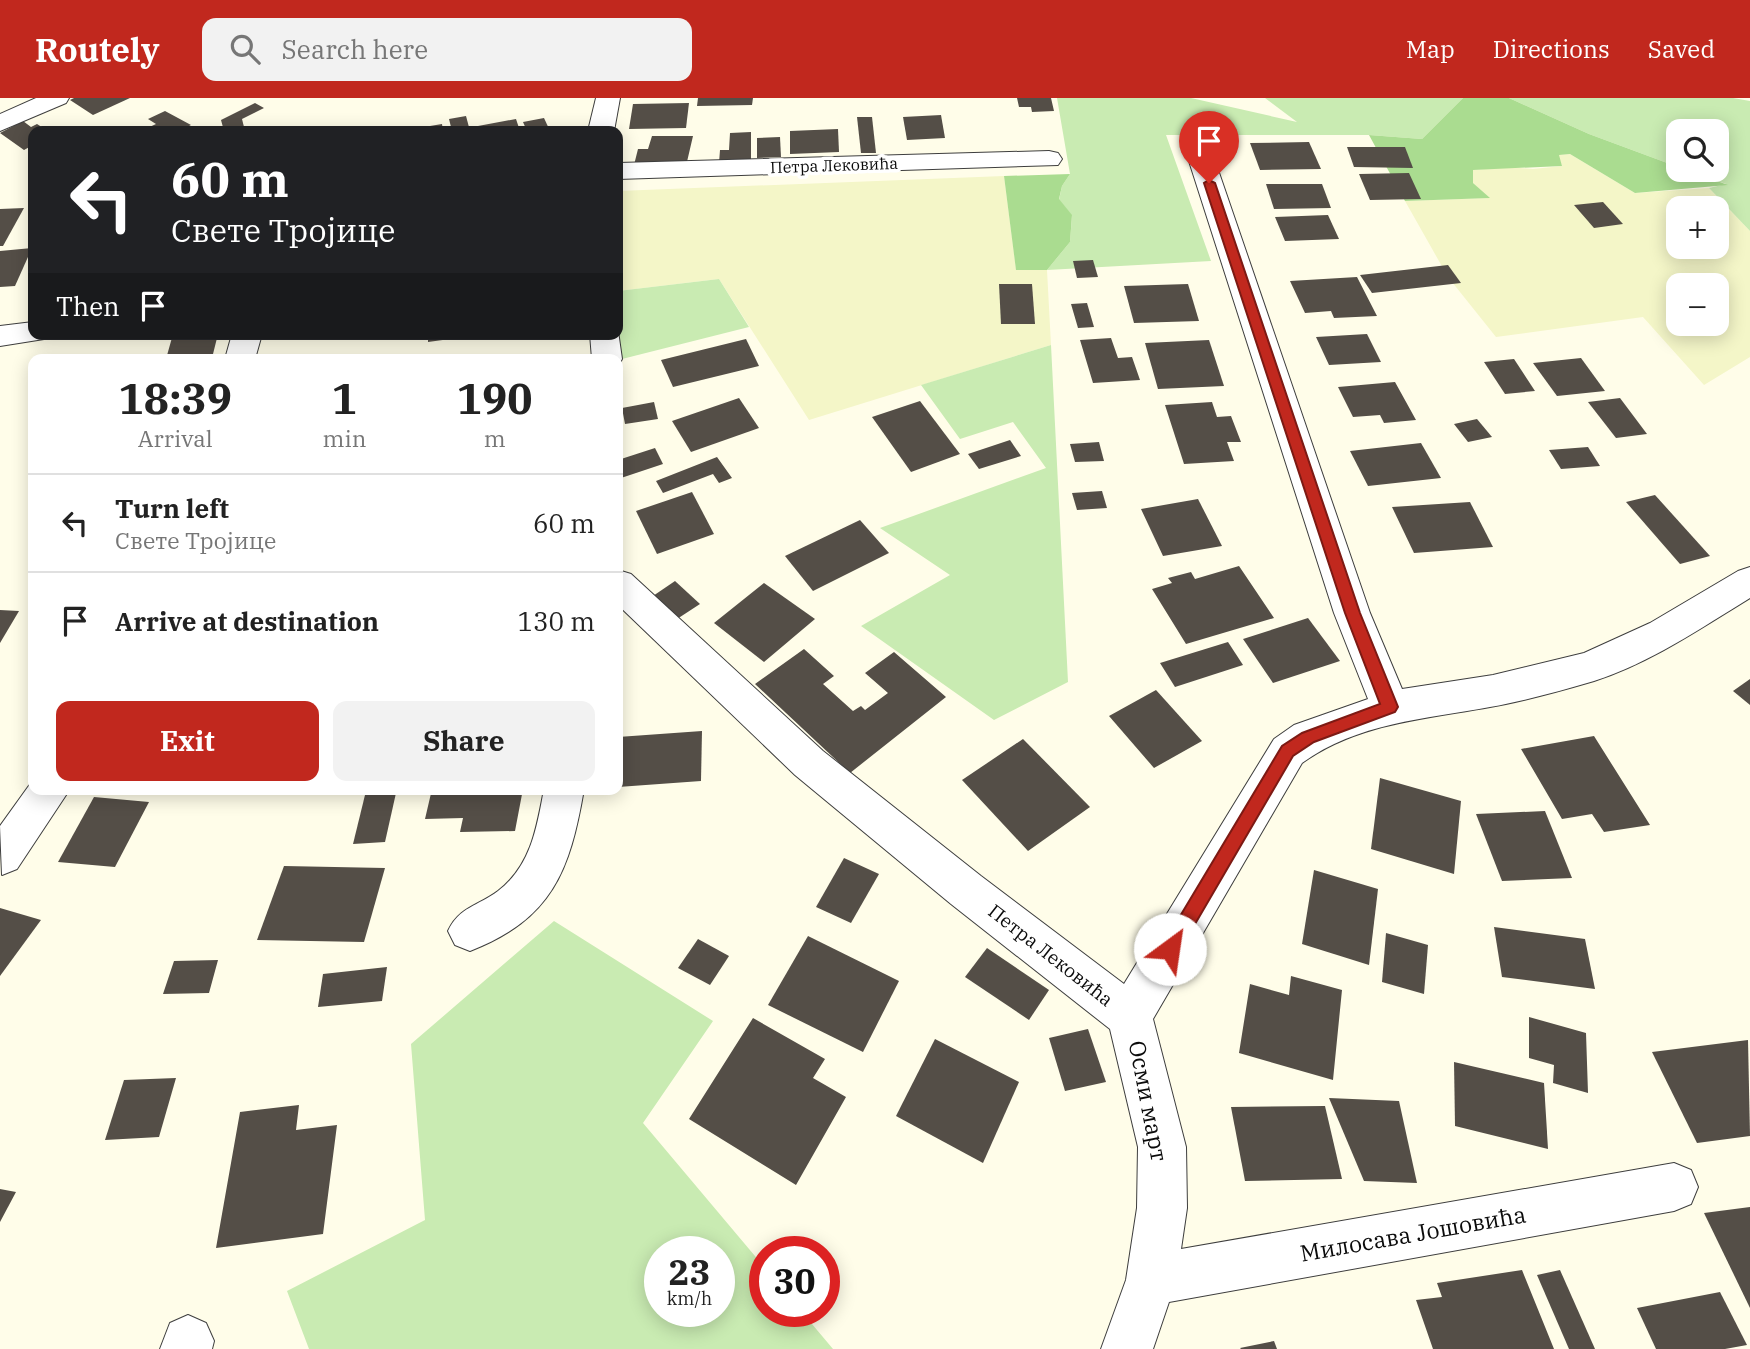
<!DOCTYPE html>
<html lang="en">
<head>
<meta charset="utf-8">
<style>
	:root { --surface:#fff; --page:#f2f2f2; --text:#222; --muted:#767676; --line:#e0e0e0; --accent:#c1281e }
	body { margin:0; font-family:"IBM Plex Serif",serif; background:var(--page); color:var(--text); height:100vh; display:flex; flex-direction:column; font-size:26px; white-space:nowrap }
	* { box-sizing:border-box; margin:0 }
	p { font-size:23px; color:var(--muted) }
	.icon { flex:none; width:38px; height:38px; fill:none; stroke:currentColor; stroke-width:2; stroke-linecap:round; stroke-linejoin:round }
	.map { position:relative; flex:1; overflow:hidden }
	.side { position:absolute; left:28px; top:256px; width:595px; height:441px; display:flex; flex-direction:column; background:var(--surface); border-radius:14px; box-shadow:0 4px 18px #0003 }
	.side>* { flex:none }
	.guide { position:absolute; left:28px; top:28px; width:595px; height:214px; border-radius:14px; box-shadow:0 4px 18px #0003; background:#202124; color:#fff; overflow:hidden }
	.controls { position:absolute; left:1666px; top:21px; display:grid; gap:14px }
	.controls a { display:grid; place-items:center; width:63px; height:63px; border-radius:14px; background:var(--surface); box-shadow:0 4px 18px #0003; font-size:35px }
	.speed { position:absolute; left:644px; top:1138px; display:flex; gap:14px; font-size:35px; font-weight:700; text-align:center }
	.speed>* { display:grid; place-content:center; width:91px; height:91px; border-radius:50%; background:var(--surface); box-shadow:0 4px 18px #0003; line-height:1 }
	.speed small { font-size:18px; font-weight:400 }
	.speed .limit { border:10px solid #d22; background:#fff; color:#111 }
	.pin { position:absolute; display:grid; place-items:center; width:60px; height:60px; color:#fff; margin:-72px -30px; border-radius:50% 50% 50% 0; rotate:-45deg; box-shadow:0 0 7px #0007 }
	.pin .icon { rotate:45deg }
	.me { position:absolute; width:77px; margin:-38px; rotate:31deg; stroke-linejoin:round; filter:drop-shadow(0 0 5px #0008) }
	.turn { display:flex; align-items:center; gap:24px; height:147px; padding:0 28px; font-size:32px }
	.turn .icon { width:91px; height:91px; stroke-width:2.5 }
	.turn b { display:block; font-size:49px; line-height:60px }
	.then { display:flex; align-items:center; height:66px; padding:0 28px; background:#0003; gap:14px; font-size:26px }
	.eta { display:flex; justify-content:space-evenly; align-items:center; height:119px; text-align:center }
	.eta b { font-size:42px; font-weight:800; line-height:49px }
	.primary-button { display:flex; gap:14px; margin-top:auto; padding:14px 28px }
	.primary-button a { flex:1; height:80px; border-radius:14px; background:var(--accent); color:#fff; font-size:28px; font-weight:800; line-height:80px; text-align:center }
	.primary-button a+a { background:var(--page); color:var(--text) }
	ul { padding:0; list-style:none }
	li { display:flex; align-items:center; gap:21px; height:98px; padding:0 28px; border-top:2px solid var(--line) }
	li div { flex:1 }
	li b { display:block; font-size:26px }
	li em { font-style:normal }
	header { display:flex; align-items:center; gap:42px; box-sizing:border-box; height:98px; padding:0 35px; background:var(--accent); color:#fff }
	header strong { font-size:33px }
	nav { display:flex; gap:38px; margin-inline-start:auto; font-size:24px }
	.search { width:490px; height:63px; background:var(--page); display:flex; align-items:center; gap:18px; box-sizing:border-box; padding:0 24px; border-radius:14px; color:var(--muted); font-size:26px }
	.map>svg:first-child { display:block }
	.farmland { fill:#f4f6c8; fill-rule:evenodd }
	.green { fill:#c9ebb2; fill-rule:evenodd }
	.forest { fill:#aadc90 }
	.building { fill:#544e47 }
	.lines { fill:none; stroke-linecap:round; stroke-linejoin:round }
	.minor-casing { stroke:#3e3e3e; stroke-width:2 }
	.minor { fill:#fff; fill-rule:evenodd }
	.route { fill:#c1281e; stroke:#7d1a14; stroke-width:2 }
	.labels { text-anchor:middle; stroke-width:7; stroke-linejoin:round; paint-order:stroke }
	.far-street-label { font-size:16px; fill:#0b0b0b; stroke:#fff }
	.street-label { font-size:19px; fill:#0b0b0b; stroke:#fff }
	.near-street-label { font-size:23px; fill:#0b0b0b; stroke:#fff }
</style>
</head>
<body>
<header>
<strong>Routely</strong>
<div class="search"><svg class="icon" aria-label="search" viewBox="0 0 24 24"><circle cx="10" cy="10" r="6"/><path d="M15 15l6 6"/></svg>Search here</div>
<nav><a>Map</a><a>Directions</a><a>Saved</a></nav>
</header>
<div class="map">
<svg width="1750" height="1251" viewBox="0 0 1750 1251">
	<rect width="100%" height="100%" fill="#fffde9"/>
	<g class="farmland">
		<path d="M 1570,56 L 1635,95 L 1709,90 L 1750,133 L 1750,259 L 1704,287 L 1643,219 L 1496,239 L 1448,179 L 1405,103 L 1489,100 L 1473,85 L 1473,72 L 1508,69 L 1533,71 L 1562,68 L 1558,57 ZM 1678,110 L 1717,110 L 1717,149 L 1678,149 ZM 1678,187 L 1717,187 L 1717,226 L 1678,226 Z"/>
		<polygon points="1004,78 1016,171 1047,172 1051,247 809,322 719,181 618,193 618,93"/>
	</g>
	<g class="green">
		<polygon points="1057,0 1191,0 1297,24 1265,0 1463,0 1422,41 1369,37 1166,37 1211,163 1047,172 1070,144 1072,118 1059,102 1062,88 1070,76"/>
		<polygon points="1509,0 1733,0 1750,3 1750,133 1709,90 1726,86 1687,72 1717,72 1717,33 1678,33 1678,69 1589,36"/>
		<polygon points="719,181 749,229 618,262 618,193"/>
		<polygon points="1051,247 1068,584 994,622 861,528 950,477 880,430 1046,370 1013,324 960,341 921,287"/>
		<path d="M 554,823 L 713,923 L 643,1025 L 765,1170 L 765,1213 L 801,1213 L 833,1251 L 309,1251 L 287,1193 L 425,1122 L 411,946 ZM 719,1153 L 719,1213 L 660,1213 L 660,1153 Z"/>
	</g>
	<g class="forest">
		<polygon points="1463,0 1509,0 1589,36 1678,69 1678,72 1687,72 1728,87 1635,95 1570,56 1559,57 1562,68 1473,72 1473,85 1490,100 1405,103 1369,37 1422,41"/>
		<polygon points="1070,76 1062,88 1059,101 1072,117 1070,144 1047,172 1016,172 1004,78"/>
	</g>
	<g class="building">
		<polygon points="74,0 130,0 93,17 70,2"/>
		<polygon points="698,0 753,0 752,7 697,8"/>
		<polygon points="1017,0 1051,0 1054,13 1032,14 1031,9 1019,9"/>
		<polygon points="255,5 264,10 242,21 245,33 224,33 221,22"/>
		<polygon points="689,5 686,30 629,31 633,6"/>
		<polygon points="165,13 191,27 179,33 141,33 156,26 148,21"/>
		<polygon points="941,17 945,40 907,42 903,19"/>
		<polygon points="466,18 470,33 452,33 449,21"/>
		<polygon points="857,19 872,19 876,55 861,55"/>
		<polygon points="544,20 550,33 527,33 523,24"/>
		<polygon points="516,21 520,33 480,33 478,28"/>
		<polygon points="23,23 31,29 37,26 48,33 33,33 33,47 24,52 0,35"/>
		<polygon points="442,26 443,33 406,33 406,32"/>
		<polygon points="838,31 839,54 790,56 790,33"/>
		<polygon points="751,34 751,64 719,65 720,52 729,52 730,35"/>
		<polygon points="652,38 693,38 686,68 634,67 638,51 648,51"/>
		<polygon points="780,39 781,59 757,60 757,40"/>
		<polygon points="1309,44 1321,71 1260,72 1250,45"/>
		<polygon points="1347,49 1405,49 1413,70 1354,69"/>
		<polygon points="1409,75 1421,101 1370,102 1359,76"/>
		<polygon points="1266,86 1322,86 1331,110 1274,111"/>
		<polygon points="1603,104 1623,126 1594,130 1574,107"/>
		<polygon points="24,110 3,148 0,148 0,111"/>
		<polygon points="1328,117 1339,141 1285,143 1275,119"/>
		<polygon points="32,150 15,188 0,189 0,153"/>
		<polygon points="1093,162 1098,179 1077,180 1073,163"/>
		<polygon points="1448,167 1461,185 1372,195 1360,177"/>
		<polygon points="1357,179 1377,218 1334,220 1331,213 1305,215 1290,183"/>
		<polygon points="999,186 1032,186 1035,226 1001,226"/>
		<polygon points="1188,186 1199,223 1134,225 1124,188"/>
		<polygon points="1087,205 1094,229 1078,230 1071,206"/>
		<polygon points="173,236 218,236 212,260 166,261"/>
		<polygon points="428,236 471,236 472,238 428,244"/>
		<polygon points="1367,236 1381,264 1329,267 1316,239"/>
		<polygon points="1111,240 1118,260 1132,259 1140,282 1093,285 1080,242"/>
		<polygon points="746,241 759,268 673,289 661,262"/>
		<polygon points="1209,242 1224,288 1158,291 1145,245"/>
		<polygon points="1581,260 1605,293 1557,298 1533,265"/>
		<polygon points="1514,261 1535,293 1505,296 1484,264"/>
		<polygon points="1395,284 1416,322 1384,325 1380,317 1353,319 1338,289"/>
		<polygon points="739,300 759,330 691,354 672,323"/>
		<polygon points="1620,300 1647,336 1616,340 1588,304"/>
		<polygon points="920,303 960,356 911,374 872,319"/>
		<polygon points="654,304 658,321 625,326 622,310"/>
		<polygon points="1212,304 1217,319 1231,318 1241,344 1227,344 1234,363 1184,366 1165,307"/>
		<polygon points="1477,321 1492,339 1468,344 1454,326"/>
		<polygon points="1010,342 1021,358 979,371 968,356"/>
		<polygon points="1099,344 1104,363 1075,364 1070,346"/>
		<polygon points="1421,345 1441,380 1368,388 1350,353"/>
		<polygon points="1588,349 1600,368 1561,371 1549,352"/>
		<polygon points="655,350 663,366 618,381 618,362"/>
		<polygon points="717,359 732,380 719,385 713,376 663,395 656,383"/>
		<polygon points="1102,393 1107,410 1077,412 1072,395"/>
		<polygon points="692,394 714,436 657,456 636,413"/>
		<polygon points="1655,397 1710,458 1680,466 1626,404"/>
		<polygon points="1198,401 1222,448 1163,458 1141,411"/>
		<polygon points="1470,404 1493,449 1414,455 1392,409"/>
		<polygon points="860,422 889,455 813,493 785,458"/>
		<polygon points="1239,468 1274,520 1186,546 1152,491 1172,485 1168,480 1191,474 1195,481"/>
		<polygon points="675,483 700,506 677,521 653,498"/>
		<polygon points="764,485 815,521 764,564 714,525"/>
		<polygon points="0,512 19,513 0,545"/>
		<polygon points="1308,520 1340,563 1273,585 1243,541"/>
		<polygon points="1228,544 1243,567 1175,589 1160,565"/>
		<polygon points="804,551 834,578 823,586 853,613 861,608 865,612 888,595 865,575 894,554 946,599 850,675 755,586"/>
		<polygon points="1750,581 1750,607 1733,593"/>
		<polygon points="1156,592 1202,643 1154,670 1109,618"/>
		<polygon points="702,633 701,683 618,689 618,639"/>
		<polygon points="1594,638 1650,727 1604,734 1592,716 1562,721 1521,651"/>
		<polygon points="1023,641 1090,709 1028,753 962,682"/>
		<polygon points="1380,680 1461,703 1454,776 1371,751"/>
		<polygon points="234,691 275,691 273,697 232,695"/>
		<polygon points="432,691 523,691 515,733 460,734 463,720 425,721"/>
		<polygon points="396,695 385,744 353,746 365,697"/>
		<polygon points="94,699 149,704 115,769 58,764"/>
		<polygon points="1545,713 1572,780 1502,783 1476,716"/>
		<polygon points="844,760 879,776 851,825 816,809"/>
		<polygon points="284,768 385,770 364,844 257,842"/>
		<polygon points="1314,772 1378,791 1369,867 1302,846"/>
		<polygon points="0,810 41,822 0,878"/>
		<polygon points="1494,829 1585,841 1595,891 1502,879"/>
		<polygon points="1386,835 1428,847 1424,896 1382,884"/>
		<polygon points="808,838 899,883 863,954 768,907"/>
		<polygon points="698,841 729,858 710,887 678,870"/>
		<polygon points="987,850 1049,892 1029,922 965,879"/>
		<polygon points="218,862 209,895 163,896 174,863"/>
		<polygon points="387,869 382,903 318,909 323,876"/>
		<polygon points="1291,878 1342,892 1333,982 1239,955 1250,886 1289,897"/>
		<polygon points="1529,919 1586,935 1588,995 1553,985 1554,967 1529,960"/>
		<polygon points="753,920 825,961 813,980 846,999 796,1087 689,1021"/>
		<polygon points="1088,931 1106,984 1065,993 1049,940"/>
		<polygon points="935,941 1019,984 983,1065 896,1018"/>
		<polygon points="1748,942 1750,1038 1697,1045 1652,954"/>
		<polygon points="1454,964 1544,985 1548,1051 1455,1028"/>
		<polygon points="176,980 159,1039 105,1042 124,982"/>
		<polygon points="1329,1000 1399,1003 1417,1085 1364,1083"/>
		<polygon points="299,1007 296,1032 337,1027 323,1136 216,1150 240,1014"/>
		<polygon points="1325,1008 1342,1081 1245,1083 1231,1009"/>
		<polygon points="0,1091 16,1094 0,1124"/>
		<polygon points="1750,1109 1750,1210 1704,1115"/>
		<polygon points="1522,1172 1554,1251 1433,1251 1416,1202 1442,1199 1437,1185"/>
		<polygon points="1560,1172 1595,1251 1569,1251 1537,1177"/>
		<polygon points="1720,1194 1747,1247 1725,1251 1656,1251 1637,1210"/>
		<polygon points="1274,1243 1277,1251 1241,1251 1240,1250"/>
	</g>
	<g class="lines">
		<defs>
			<g id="minor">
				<polygon points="36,0 69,0 66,5 0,33 0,16"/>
				<polygon points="596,0 620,0 614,33 588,33"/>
				<path d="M 1201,52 L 1210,54 L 1214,60 L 1370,515 L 1402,591 L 1493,577 L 1584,555 L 1650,525 L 1738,473 L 1750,469 L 1750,500 C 1701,530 1650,565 1594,583 C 1560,593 1524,603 1490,609 C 1425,621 1357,625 1302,665 L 1153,921 L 1186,1049 L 1187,1110 L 1181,1151 L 1674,1065 L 1691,1072 L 1698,1089 L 1691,1106 L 1674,1113 L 1169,1204 L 1153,1251 L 1101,1251 L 1126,1182 L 1137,1110 L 1138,1049 L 1110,931 L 951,806 L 795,677 L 618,507 L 618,472 L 631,476 L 823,653 L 981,778 L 1124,886 L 1274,641 L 1294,627 L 1368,601 L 1334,515 L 1188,60 L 1192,54 Z"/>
				<polygon points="1049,53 1058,55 1062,61 1058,67 618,81 618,65"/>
				<polygon points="33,224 33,236 46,236 44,241 0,248 0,228"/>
				<polygon points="618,233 622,261 618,268 618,261 592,261 590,236 618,236"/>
				<polygon points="232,236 262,236 255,261 225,261"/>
				<polygon points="33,682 33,691 70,691 17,771 2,777 0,728"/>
				<path d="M 544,691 L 584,691 C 570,773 552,821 470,853 L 455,847 L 448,833 C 459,809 478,808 498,793 C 531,768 537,729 544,691 Z"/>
				<polygon points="188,1217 206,1225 214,1243 212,1251 160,1251 170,1225"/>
			</g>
		</defs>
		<use href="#minor" class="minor-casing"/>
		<use href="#minor" class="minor"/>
	</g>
	<polygon class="route" points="1209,82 1215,85 1360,515 1398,609 1395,614 1314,644 1293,658 1177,857 1170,859 1164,857 1161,851 1164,845 1282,648 1302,635 1380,606 1345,515 1204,85"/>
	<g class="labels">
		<g class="far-street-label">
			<text transform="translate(834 67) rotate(-2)" y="6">Петра Лековића</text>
		</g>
		<g class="street-label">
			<text transform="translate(1051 857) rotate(38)" y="7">Петра Лековића</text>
		</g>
		<g class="near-street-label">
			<text transform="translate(1148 1003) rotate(79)" y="8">Осми март</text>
			<text transform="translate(1413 1136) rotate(-10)" y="8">Милосава Јошовића</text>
		</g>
	</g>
</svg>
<div class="controls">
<a><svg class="icon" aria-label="search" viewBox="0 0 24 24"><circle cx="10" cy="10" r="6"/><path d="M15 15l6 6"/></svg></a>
<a>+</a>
<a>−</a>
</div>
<div class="speed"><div>23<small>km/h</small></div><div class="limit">30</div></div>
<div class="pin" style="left:1209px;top:85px;background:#d93025"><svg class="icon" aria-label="arrive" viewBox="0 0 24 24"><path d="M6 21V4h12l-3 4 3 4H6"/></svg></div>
<svg class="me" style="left:1170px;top:851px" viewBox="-20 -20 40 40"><circle r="19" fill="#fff"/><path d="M0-13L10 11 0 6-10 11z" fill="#c1281e"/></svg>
<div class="guide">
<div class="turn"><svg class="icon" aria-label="left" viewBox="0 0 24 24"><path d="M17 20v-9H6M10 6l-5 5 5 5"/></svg><div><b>60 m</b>Свете Тројице</div></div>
<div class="then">Then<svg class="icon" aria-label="arrive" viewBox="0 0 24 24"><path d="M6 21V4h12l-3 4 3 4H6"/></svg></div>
</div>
<section class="side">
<div class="eta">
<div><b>18:39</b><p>Arrival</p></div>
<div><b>1</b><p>min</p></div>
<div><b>190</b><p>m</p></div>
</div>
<ul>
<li><svg class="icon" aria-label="left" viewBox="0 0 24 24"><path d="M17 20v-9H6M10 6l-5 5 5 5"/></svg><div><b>Turn left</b><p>Свете Тројице</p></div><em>60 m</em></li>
<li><svg class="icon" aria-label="arrive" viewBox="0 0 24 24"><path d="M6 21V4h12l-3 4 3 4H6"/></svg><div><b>Arrive at destination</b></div><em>130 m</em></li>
</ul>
<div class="primary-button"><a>Exit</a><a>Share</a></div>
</section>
</div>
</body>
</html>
